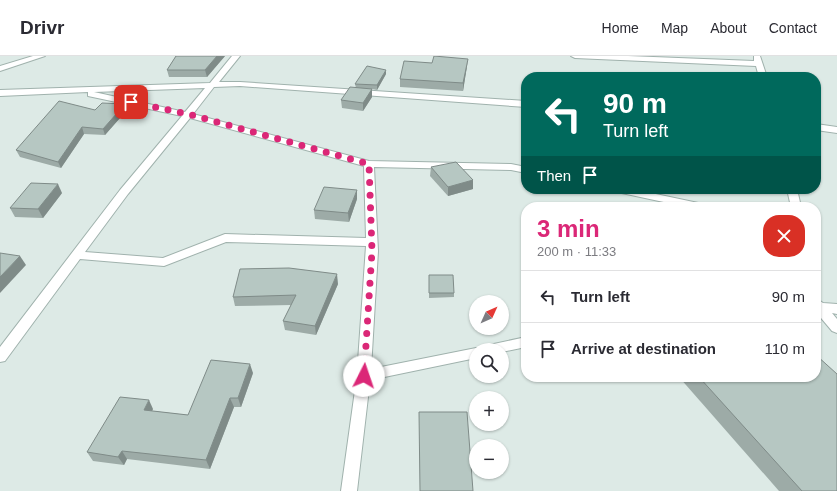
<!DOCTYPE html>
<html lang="en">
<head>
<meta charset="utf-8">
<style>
	:root { --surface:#fff; --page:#f7f7f7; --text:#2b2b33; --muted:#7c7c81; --line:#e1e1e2; --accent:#db2777 }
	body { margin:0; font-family:Arial,sans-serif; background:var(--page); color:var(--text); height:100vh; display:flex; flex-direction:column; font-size:15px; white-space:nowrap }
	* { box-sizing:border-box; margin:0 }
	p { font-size:13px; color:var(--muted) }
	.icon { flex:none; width:22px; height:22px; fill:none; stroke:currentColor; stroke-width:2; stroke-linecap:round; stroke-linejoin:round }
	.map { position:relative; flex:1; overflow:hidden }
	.drawer { position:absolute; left:521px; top:146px; width:300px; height:180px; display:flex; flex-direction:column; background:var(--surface); border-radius:16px; box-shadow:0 1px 3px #0004 }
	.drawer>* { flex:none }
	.banner { position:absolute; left:521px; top:16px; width:300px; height:122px; border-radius:16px; box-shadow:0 1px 3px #0004; background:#00695c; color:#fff; overflow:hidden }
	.needle { width:26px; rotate:45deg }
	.fabs { position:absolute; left:469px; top:239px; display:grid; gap:8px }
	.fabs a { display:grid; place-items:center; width:40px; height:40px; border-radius:50%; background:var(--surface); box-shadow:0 1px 3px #0004; font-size:20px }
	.pin { position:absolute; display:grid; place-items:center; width:34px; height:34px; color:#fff; margin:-17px; border-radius:8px; box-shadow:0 2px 6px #0006 }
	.me { position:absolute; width:44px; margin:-22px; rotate:4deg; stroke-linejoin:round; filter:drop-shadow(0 0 3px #0008) }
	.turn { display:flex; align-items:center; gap:14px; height:84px; padding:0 16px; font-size:18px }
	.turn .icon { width:52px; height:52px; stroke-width:2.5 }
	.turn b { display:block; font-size:28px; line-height:34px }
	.then { display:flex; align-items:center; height:38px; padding:0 16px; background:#0003; gap:8px; font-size:15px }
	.round { display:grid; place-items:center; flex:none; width:42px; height:42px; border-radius:16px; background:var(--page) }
	.summary { display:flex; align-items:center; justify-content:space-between; height:68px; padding:0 16px }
	h1 { font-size:24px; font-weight:600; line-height:30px; color:var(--accent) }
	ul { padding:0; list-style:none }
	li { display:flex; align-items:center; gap:12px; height:52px; padding:0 16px; border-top:1px solid var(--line) }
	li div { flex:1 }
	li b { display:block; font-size:15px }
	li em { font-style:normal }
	header { display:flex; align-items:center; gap:24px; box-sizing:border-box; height:56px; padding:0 20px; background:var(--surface); border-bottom:1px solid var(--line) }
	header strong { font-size:19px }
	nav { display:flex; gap:22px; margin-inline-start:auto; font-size:14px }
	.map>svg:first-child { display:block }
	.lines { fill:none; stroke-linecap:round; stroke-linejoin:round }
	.minor-casing { stroke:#a0b2ad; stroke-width:2 }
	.minor { fill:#fff; fill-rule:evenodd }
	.wall { fill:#9daba7 }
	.shaded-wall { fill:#7f8b88 }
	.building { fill:#b6c7c2; stroke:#7f8b88 }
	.route { stroke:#db2777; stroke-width:7; stroke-dasharray:0 12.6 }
</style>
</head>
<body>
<header>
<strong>Drivr</strong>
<nav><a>Home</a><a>Map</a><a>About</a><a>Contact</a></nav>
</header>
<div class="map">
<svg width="837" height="435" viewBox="0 0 837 435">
	<rect width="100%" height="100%" fill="#ddeae6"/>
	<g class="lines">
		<defs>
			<g id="minor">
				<polygon points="33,0 45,0 0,15 0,10"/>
				<path d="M 232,0 L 240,0 L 219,26 L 240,26 L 526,45 L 526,51 L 240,30 L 214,31 L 193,58 L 369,105 L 511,108 L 526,111 L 526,117 L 511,114 L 374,111 L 378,195 L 371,313 L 476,292 L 481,294 L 476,294 L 476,302 L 370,324 L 357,435 L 341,435 L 357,320 L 366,190 L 226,186 L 164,210 L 80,203 L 5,305 L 0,306 L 0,291 L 120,134 L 182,60 L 88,40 L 88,36 L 0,40 L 0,34 L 210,27 ZM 205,32 L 185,56 L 94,36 ZM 190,62 L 364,110 L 366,182 L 225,178 L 163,202 L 85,196 L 128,138 Z"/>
				<polygon points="571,0 628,0 754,5 754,0 760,0 767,21 759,21 756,10 575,2"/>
				<polygon points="816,68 837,71 837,77 816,74"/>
				<polygon points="612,133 632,133 703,148 708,151 687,151 617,136"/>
				<polygon points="787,133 797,133 801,151 791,151"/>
				<polygon points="816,242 823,247 837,248 837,258 832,257 837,263 837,277 832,275 816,256"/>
				<polygon points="526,281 526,291 502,296 502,294 482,294 484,290 489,289"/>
			</g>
		</defs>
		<use href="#minor" class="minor-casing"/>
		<use href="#minor" class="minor"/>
	</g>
	<g class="wall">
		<polygon points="176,0 225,0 207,21 169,21 167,14"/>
		<polygon points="432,7 467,10 463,35 400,31 400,23"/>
		<polygon points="386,18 377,34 372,33 372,41 363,55 342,52 341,44 356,32 355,28"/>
		<polygon points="95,54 127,54 105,79 84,78 61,112 20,101 16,94"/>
		<polygon points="431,111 473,124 473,133 448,140 430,120"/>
		<polygon points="696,133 721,133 718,138"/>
		<polygon points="62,137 43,162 15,161 10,152"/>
		<polygon points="357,143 349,166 315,163 314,154"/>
		<polygon points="429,224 454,237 454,241 429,242"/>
		<polygon points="338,228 316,279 285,274 283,265 291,249 235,250 233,241"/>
		<polygon points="253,317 241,351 234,351 210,413 127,403 124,409 93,405 87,396 153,353 152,355 188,359"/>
		<polygon points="679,321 816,321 837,435 779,435"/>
	</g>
	<g class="shaded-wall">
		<polygon points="217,0 225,0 207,21 205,14"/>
		<polygon points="468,3 467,10 463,35 463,27"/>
		<polygon points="386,14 386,18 377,34 377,29"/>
		<polygon points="372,33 372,41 363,55 363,47"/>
		<polygon points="125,48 127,54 105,79 103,73"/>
		<polygon points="82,71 84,78 61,112 58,106"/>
		<polygon points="473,124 473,133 448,140 448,131"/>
		<polygon points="58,128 62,137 43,162 38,153"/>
		<polygon points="357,134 357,143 349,166 348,157"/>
		<polygon points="20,200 26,209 0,237 0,221"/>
		<polygon points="337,218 338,228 316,279 315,270"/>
		<polygon points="250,308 253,317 241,351 238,342"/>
		<polygon points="230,342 234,351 210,413 206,404"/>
		<polygon points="149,344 153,353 148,363 144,354"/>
		<polygon points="122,395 127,403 124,409 118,401"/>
	</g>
	<g class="building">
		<polygon points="176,0 217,0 205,14 167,14"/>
		<polygon points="434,0 468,3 463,27 400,23 404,5 432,7"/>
		<polygon points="367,10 386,14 377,29 355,28"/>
		<polygon points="350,31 372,33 363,47 341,44"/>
		<polygon points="59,45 95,54 102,47 125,48 103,73 82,71 58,106 16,94"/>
		<polygon points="456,106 473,124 448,131 431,111"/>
		<polygon points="31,127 58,128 38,153 10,152"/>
		<polygon points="324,131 357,134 348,157 314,154"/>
		<polygon points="595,150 596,151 582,151"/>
		<polygon points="0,197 20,200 0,221"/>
		<polygon points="289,212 337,218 315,270 283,265 296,239 233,241 240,213"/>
		<polygon points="429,219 453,219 454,237 429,237"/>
		<polygon points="816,299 837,318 837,435 802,435 699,321 816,321"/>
		<polygon points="211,304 250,308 238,342 230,342 206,404 122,395 118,401 87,396 120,341 149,344 144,354 188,359"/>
		<polygon points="419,356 467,356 473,435 420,435"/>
	</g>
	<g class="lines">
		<polyline class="route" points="131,46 188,58 369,108 372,195 364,320"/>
	</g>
</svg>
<div class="fabs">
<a><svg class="needle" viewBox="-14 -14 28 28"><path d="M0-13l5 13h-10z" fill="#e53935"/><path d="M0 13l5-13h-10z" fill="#7c7c81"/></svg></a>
<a><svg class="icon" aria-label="search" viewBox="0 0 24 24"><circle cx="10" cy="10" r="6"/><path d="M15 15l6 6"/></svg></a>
<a>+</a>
<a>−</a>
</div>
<div class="pin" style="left:131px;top:46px;background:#d93025"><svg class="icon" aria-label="arrive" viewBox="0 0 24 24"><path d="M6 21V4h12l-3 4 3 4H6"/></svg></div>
<svg class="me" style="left:364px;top:320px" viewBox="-20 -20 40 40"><circle r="19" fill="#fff"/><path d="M0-13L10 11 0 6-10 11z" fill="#db2777"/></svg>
<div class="banner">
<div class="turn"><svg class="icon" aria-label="left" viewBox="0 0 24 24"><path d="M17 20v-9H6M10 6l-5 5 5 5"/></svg><div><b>90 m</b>Turn left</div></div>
<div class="then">Then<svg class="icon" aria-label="arrive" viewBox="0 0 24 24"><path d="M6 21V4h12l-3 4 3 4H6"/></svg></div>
</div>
<section class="drawer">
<div class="summary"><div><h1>3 min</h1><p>200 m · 11:33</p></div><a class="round" style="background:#d93025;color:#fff"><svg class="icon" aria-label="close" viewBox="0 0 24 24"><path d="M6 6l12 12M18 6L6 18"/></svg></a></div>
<ul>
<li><svg class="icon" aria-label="left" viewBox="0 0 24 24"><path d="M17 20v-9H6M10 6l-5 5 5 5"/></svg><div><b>Turn left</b></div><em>90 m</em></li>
<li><svg class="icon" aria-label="arrive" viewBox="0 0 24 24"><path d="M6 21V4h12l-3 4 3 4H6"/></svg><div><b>Arrive at destination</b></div><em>110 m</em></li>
</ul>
</section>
</div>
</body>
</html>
